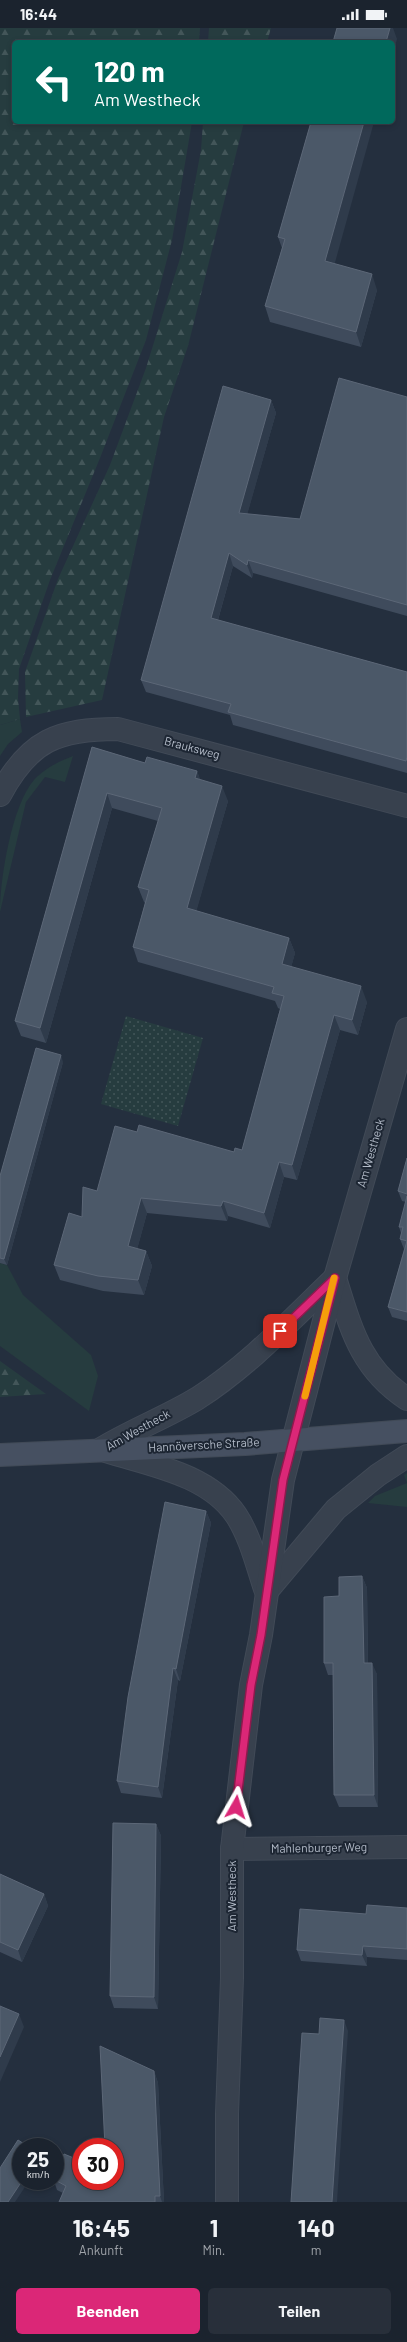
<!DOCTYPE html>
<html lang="de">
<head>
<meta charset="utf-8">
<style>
	:root { --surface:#1b232e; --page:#282f3a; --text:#f1f3f6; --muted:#a0a4aa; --line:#39404a; --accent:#db2777 }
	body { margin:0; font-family:Barlow,sans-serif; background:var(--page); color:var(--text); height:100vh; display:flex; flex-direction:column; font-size:15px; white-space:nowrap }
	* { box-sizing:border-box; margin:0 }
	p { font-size:13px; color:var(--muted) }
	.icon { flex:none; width:22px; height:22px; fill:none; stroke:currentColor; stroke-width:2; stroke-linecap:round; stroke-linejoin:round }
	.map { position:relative; height:2174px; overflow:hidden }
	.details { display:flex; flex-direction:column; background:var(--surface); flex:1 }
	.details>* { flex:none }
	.top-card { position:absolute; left:12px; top:12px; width:383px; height:84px; border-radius:6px; box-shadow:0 2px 6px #0003,0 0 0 1px var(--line); background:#00695c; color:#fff; overflow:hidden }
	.speed { position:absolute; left:12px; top:2110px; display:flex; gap:8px; font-size:20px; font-weight:700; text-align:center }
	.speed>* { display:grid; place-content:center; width:52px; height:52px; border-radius:50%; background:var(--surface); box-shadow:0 2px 6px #0003,0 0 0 1px var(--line); line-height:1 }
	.speed small { font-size:10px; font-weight:400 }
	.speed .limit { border:6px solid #d22; background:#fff; color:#111 }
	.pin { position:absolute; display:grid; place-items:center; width:34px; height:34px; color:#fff; margin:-17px; border-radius:8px; box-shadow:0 2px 6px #0006 }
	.me { position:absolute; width:44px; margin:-22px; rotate:6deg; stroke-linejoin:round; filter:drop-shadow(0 0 3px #0008) }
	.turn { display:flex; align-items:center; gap:14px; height:84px; padding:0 16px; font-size:18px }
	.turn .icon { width:52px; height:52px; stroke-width:2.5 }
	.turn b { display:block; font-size:28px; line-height:34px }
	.eta { display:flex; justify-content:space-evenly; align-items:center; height:68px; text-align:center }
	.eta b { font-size:24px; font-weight:700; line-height:28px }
	.primary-button { display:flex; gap:8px; margin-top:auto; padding:8px 16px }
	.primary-button a { flex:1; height:46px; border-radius:6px; background:var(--accent); color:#fff; font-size:16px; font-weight:700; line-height:46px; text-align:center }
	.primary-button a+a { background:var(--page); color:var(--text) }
	.status { display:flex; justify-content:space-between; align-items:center; height:28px; padding:0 20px; background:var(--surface); direction:ltr }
	.status svg { height:11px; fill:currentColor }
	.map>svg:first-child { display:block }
	.green { fill:#263c3f }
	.forest { fill:url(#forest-firs) }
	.park { fill:url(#park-dots) }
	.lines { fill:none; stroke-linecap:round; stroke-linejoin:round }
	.street-casing { stroke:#414a57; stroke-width:24 }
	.secondary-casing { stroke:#414a57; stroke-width:24 }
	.street { stroke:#38414e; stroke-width:22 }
	.secondary { stroke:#465061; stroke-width:22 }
	.wall { fill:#3f4b5c }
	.shaded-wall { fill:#2f3b4b }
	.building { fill:#4b5868; stroke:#5c6777 }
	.route-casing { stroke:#8e194d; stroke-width:10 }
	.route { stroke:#db2777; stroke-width:7 }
	.slow { stroke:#f59e0b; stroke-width:7 }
	.labels { text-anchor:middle; stroke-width:4; stroke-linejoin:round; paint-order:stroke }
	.street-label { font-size:12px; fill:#b4bcc9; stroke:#1d2633 }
</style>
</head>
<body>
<div class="status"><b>16:44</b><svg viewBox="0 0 49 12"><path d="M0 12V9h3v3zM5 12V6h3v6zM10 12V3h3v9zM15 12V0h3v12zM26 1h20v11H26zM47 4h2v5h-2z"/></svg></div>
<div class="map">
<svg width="407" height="2174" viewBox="0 0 407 2174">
	<defs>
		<pattern id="forest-firs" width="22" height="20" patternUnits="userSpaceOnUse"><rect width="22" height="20" fill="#263c3f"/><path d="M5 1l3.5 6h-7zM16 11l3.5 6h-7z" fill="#435659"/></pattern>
		<pattern id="park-dots" width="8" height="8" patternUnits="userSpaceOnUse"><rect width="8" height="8" fill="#263c3f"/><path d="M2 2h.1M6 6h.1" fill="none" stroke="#435659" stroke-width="1.8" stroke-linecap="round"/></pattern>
	</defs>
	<rect width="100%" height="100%" fill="#242f3e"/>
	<g class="green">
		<polygon points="20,691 22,704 8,716 0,728 0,697"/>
		<path d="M 73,728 L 65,754 L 45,749 L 26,774 L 0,884 C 0,850 12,777 34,752 C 45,740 58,734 73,728 Z"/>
		<polygon points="0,1235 7,1237 23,1267 91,1327 98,1348 89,1383 0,1318"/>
		<polygon points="407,1445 407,1479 368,1475 375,1468 407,1455 404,1447"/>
	</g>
	<g class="forest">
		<polygon points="0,0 200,0 199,14 14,14 14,94 192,94 172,212 146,312 100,430 50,552 19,641 18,670 20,691 0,697"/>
		<polygon points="209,0 271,0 267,14 208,14"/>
		<polygon points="203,94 244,94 188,318 164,389 102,672 26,689 25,644 58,551 110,437 146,340 182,224 201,122"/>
		<polygon points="0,1332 0,1333 46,1366 0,1369"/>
	</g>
	<polygon class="park" points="126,988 203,1010 178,1098 101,1076"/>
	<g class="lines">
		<defs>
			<g id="street">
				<path d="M 0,767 C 29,712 58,701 118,701 L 407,778"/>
				<path d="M 335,1250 C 351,1300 360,1340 407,1371"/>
				<path d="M 101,1421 C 132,1402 167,1389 198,1370 C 249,1337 291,1292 335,1250"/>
				<path d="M 106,1423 C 150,1437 208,1446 236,1487 C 250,1508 257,1537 265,1561"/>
				<polyline points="267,1563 336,1481 378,1447 407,1428"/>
				<polyline points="232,1821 407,1819"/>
				<polyline points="227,2174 227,2086 232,1950 232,1821 251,1657 261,1607 283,1452 335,1250 407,1001"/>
			</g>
			<polyline id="secondary" points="0,1427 245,1416 407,1403"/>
		</defs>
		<use href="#street" class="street-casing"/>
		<use href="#secondary" class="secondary-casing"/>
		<use href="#street" class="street"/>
		<use href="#secondary" class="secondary"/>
	</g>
	<g class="wall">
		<polygon points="311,94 334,236 377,262 361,319 270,294 265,278 282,220 278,209"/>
		<polygon points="407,369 407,588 253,545 252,550 233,538 218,592 407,644 407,745 233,697 230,687 146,664 141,652 271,372 276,385 247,486 300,491"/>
		<polygon points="92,719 145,735 197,743 200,752 228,773 196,883 289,910 295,925 291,939 367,974 358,1007 340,1002 297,1152 284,1149 270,1200 228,1188 227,1193 147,1185 137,1221 146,1223 152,1238 144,1267 103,1263 60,1252 54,1237 97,1163 137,1104 234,1124 242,1122 280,981 278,980 275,973 138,934 133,919 145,875 144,874 138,859 158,793 112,780 46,1015 21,1008 15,993"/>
		<polygon points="63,1034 7,1237 0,1235 0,1148"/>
		<polygon points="407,1130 407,1293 392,1289 388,1279 404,1221 400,1211 401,1205 399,1199 406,1174 402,1173 398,1163"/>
		<polygon points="206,1483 211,1495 180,1653 178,1652 162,1770 121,1765 117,1753"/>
		<polygon points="362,1548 367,1560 368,1635 377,1646 378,1779 339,1779 334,1767 333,1647 328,1647 324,1635 339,1568"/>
		<polygon points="156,1796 161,1808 158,1981 114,1980 110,1968"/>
		<polygon points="0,1846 44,1866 48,1878 22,1934 0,1924"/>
		<polygon points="407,1880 407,1932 367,1929 367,1938 301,1933 297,1922 366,1886"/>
		<polygon points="154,2043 158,2055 164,2174 59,2174 63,2165 57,2162 54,2153 55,2153 55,2147 115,2153"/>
	</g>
	<g class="shaded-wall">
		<polygon points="390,0 393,0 397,11 393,26 393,14 386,14"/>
		<polygon points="364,94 374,94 331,249 325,233"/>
		<polygon points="372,246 377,262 361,319 356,304"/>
		<polygon points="271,372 276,385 244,498 239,485"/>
		<polygon points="229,525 233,538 215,602 211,590"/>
		<polygon points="248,532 253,545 252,550 247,537"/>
		<polygon points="197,743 203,759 195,750"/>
		<polygon points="222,758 228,773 193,895 187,880"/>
		<polygon points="107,765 112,780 46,1015 40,1000"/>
		<polygon points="289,910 295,925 288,951 282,936"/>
		<polygon points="361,958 367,974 358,1007 352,992"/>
		<polygon points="334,987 340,1002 297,1152 292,1137"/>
		<polygon points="61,1027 63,1034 7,1237 4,1231"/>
		<polygon points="279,1134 284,1149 270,1200 264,1185"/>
		<polygon points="141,1170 147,1185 134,1233 128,1218"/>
		<polygon points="223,1173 228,1188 227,1193 221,1178"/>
		<polygon points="146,1223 152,1238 144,1267 138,1252"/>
		<polygon points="206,1483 211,1495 180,1653 176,1641"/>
		<polygon points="362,1548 367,1560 368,1647 364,1635"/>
		<polygon points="372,1635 377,1646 378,1779 374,1767"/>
		<polygon points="173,1640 178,1652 162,1770 158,1759"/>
		<polygon points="156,1796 161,1808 158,1981 154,1969"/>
		<polygon points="44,1866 48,1878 22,1934 18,1922"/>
		<polygon points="363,1918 367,1929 367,1938 362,1927"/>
		<polygon points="19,1986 24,1999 0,2054 0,2029"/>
		<polygon points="344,1992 348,2003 337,2174 332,2174"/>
		<polygon points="154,2043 158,2055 164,2174 162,2174 160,2168"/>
		<polygon points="22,2153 29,2153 15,2174 8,2174"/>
	</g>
	<g class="building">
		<polygon points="337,0 390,0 386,14 333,14"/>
		<polygon points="311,94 364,94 325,233 372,246 356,304 265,278 285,211 278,209"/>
		<polygon points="339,350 407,369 407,577 248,532 247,537 229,525 211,590 407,644 407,729 406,733 228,684 231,676 141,652 223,358 271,372 239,485 300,491"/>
		<polygon points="92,719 145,735 147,729 197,743 195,750 222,758 187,880 289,910 282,936 361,958 352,992 334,987 292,1137 279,1134 264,1185 223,1173 221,1178 141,1170 128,1218 146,1223 138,1252 98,1248 54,1237 69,1185 82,1189 83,1159 97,1163 115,1098 137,1104 139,1097 234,1124 235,1120 242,1122 284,968 272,965 274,959 133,919 149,862 138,859 162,780 107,765 40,1000 15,993"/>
		<polygon points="36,1020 61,1027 4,1231 0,1230 0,1148"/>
		<polygon points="407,1130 407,1166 398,1163"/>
		<polygon points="407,1168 407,1284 388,1279 407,1213 400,1211 403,1199 399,1199"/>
		<polygon points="165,1474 206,1483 176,1641 173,1640 158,1759 117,1753 128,1669"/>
		<polygon points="362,1548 364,1635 372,1635 374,1767 334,1767 333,1635 324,1635 324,1569 339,1568 339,1549"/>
		<polygon points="113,1795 156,1796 154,1969 110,1968"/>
		<polygon points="0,1846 44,1866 18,1922 0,1914"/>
		<polygon points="367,1877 407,1880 407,1921 363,1918 362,1927 297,1922 300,1881 366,1886"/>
		<polygon points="0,1978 19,1986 0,2029"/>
		<polygon points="320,1990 344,1992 332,2174 291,2174 302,2005 319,2006"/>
		<polygon points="100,2018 154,2043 160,2168 155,2168 155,2174 59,2174 66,2158 55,2152 55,2147 64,2126 81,2133 81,2153 115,2153 115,2119 105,2119"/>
		<polygon points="18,2112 29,2119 21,2119 21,2153 22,2153 8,2174 0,2174 0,2140"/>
	</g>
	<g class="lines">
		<defs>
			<polyline id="route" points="236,1779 251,1657 261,1607 283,1452 335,1250 280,1303"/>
		</defs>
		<use href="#route" class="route-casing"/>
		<use href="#route" class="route"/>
		<polyline class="slow" points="305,1368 334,1250"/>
	</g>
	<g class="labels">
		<g class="street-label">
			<text transform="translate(192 720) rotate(15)" y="4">Brauksweg</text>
			<text transform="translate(371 1125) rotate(-74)" y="4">Am Westheck</text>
			<text transform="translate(138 1402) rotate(-29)" y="4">Am Westheck</text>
			<text transform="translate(204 1417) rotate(-3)" y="4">Hannöversche Straße</text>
			<text transform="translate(319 1820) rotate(-1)" y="4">Mahlenburger Weg</text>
			<text transform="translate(232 1868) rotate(-90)" y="4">Am Westheck</text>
		</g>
	</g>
</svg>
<div class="speed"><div>25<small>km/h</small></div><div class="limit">30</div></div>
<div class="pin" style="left:280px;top:1303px;background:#d93025"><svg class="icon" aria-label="arrive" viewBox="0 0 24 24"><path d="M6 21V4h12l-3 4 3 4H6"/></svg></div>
<svg class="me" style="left:236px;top:1779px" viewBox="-20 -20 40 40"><path d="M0-17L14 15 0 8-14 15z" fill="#db2777" stroke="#fff" stroke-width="4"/></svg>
<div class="top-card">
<div class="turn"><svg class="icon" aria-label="left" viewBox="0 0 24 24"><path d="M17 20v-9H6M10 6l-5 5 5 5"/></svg><div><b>120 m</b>Am Westheck</div></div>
</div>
</div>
<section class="details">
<div class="eta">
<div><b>16:45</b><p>Ankunft</p></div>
<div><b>1</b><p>Min.</p></div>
<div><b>140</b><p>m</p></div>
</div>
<div class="primary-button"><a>Beenden</a><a>Teilen</a></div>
</section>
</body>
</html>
